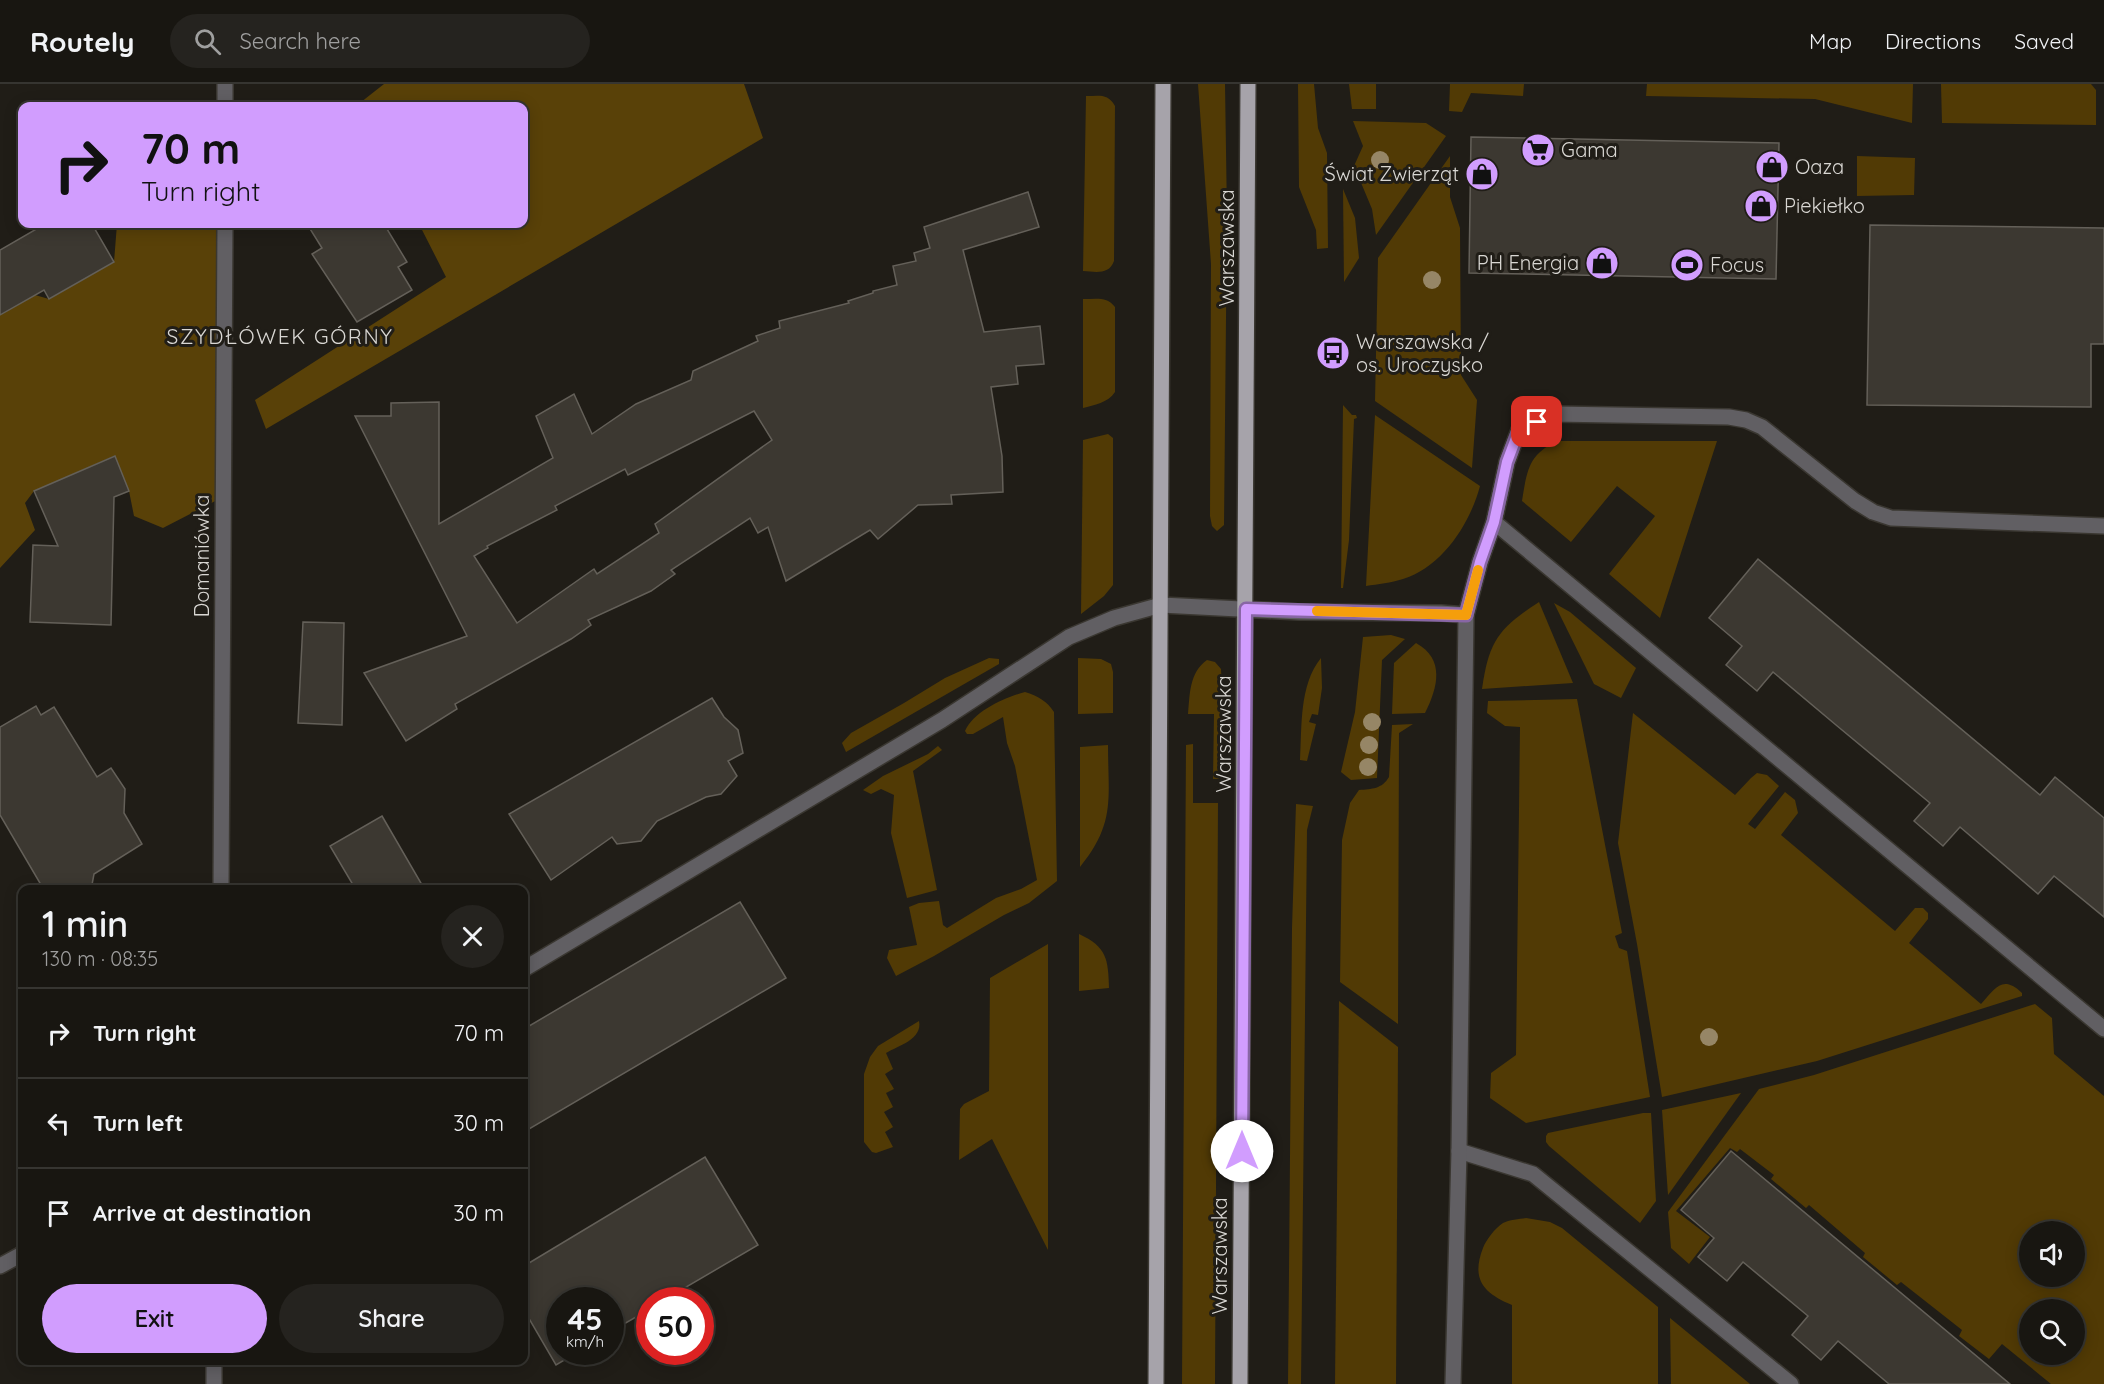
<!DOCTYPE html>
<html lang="en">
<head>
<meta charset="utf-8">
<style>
	:root { --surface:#181611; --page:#25231f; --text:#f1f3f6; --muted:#9f9f9f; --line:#363531; --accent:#d19dfe }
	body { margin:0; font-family:Quicksand,sans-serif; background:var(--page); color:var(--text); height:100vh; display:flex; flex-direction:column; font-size:22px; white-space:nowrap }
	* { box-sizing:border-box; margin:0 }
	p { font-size:20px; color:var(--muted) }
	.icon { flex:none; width:33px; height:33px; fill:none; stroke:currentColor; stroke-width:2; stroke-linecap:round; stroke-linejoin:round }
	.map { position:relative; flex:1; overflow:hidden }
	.drawer { position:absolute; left:18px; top:801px; width:510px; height:480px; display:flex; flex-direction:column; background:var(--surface); border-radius:12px; box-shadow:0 3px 15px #0003,0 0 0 2px var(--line) }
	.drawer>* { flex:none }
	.guide { position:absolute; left:18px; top:18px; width:510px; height:126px; border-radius:12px; box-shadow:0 3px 15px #0003,0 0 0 2px var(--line); background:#d19dfe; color:#111; overflow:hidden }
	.buttons { position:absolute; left:2019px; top:1137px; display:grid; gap:12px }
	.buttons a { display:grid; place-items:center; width:66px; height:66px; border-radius:50%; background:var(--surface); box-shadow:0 3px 15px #0003,0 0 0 2px var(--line); font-size:30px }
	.speed { position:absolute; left:546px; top:1203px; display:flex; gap:12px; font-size:30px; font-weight:700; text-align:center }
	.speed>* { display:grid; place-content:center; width:78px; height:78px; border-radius:50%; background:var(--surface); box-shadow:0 3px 15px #0003,0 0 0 2px var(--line); line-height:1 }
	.speed small { font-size:15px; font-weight:400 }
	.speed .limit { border:9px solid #d22; background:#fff; color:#111 }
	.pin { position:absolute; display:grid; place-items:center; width:51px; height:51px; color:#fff; margin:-26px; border-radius:12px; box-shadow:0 3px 9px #0006 }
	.me { position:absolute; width:66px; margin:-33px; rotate:0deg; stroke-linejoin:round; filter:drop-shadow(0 0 4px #0008) }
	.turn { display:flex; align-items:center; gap:21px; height:126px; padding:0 24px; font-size:27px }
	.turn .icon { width:78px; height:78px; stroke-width:2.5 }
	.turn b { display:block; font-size:42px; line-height:51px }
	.round { display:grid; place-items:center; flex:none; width:63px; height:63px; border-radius:32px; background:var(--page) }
	.overview { display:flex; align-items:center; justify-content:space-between; height:102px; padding:0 24px }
	h1 { font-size:36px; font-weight:600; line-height:45px }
	.button { display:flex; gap:12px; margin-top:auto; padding:12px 24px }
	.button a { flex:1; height:69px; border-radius:36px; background:var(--accent); color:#111; font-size:24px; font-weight:600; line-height:69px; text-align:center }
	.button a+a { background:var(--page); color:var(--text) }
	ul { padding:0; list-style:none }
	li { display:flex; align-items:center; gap:18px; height:90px; padding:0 24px; border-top:2px solid var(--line) }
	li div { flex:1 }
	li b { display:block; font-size:22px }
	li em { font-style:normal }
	header { display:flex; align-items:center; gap:36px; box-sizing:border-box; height:84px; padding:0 30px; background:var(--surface); border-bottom:2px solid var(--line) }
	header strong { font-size:28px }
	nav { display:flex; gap:33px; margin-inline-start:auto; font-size:21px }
	.search { width:420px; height:54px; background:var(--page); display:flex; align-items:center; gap:15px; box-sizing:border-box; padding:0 21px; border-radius:33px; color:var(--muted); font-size:22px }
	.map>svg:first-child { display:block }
	.green { fill:#513a05; fill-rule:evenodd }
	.forest { fill:#594108 }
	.building { fill:#3c3831; stroke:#646059; stroke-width:1.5; fill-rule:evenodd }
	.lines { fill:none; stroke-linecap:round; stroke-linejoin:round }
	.minor-casing { stroke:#3a3731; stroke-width:18 }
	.major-casing { stroke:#3a3731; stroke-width:18 }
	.minor { stroke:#615f63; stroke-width:15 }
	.major { stroke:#a6a3aa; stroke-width:15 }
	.tree { fill:#968666 }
	.route-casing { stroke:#8866a5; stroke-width:15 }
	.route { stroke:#d19dfe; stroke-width:10 }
	.slow { stroke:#f59e0b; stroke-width:10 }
	.labels { text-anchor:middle; stroke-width:6; stroke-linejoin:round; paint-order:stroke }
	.poi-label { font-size:20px; fill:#d9d7d3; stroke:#201d17; text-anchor:start }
	.street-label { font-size:20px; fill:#d9d7d3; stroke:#201d17 }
	.neighbourhood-label { font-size:21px; letter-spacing:1.5px; fill:#d9d7d3; stroke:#201d17 }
</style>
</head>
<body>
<header>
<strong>Routely</strong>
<div class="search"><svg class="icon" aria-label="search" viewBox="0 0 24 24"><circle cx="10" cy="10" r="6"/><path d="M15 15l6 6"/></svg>Search here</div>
<nav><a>Map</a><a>Directions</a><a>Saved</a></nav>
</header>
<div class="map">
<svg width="2104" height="1300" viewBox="0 0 2104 1300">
	<rect width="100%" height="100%" fill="#201d17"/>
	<g class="green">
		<polygon points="1198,0 1225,0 1227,132 1224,441 1217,447 1212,442 1210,432 1211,180"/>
		<polygon points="1298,0 1314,0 1318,44 1327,69 1328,164 1317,165 1316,146 1299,103"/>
		<polygon points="1349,0 1376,0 1376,25 1352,25"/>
		<polygon points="1450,0 1524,0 1523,12 1471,9 1462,28 1449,27"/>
		<polygon points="1647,0 1913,0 1912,39 1815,15 1646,12"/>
		<polygon points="1941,0 2091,0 2096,6 2096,41 1942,39"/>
		<path d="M 1086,12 C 1099,12 1108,9 1115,22 L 1114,177 C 1109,191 1096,188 1083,187 Z"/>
		<polygon points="1353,37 1426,39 1446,52 1376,151 1372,125 1354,82 1363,62"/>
		<polygon points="1450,72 1450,113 1460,144 1461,291 1477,316 1472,384 1375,317 1378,174"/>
		<polygon points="1857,72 1915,74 1914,111 1857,112"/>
		<polygon points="1343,105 1355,134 1359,174 1344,198"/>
		<path d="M 1083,215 C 1096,215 1107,212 1115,223 L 1115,308 C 1108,319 1094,321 1083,324 Z"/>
		<polygon points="1343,321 1352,331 1356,331 1357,334 1354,335 1349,456 1343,504 1341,504"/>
		<path d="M 1375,331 L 1480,402 C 1470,440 1442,483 1403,495 C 1391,499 1378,500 1366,502 Z"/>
		<polygon points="1108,350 1113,354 1113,501 1104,512 1081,530 1083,356"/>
		<path d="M 1558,357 L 1717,357 L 1660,534 L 1609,490 L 1655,432 L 1617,402 L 1571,458 L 1522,417 C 1527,387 1528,370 1558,357 Z"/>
		<path d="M 1539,518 L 1573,599 L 1482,605 C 1489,557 1498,545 1539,518 Z"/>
		<polygon points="1554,519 1570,528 1636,584 1621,614 1594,600"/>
		<polygon points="1391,551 1405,555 1382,576 1377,694 1351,696 1341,688 1355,628 1363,553"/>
		<path d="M 1416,559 C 1445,575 1438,603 1425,629 L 1392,630 L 1394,579 Z"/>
		<polygon points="989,574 999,575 999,580 846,668 842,659 851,649 904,619 945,594"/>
		<polygon points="1078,574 1101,575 1111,580 1113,588 1113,629 1078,630"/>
		<path d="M 1321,574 L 1322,604 L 1318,631 L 1312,630 L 1309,638 L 1316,640 L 1307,677 L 1300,676 C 1302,643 1299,601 1321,574 Z"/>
		<path d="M 1207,576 L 1215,578 L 1221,585 L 1222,604 L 1220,695 L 1213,695 L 1214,630 L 1188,630 C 1190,610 1189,589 1207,576 Z"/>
		<path d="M 1025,608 C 1038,612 1047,617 1054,628 L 1057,797 L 1029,819 L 1004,831 L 934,872 L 896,892 L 887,874 L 889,866 L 917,861 L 909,823 L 919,819 L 939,817 L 943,841 L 947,844 L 996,814 L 1021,805 L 1037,796 L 1015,682 L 1007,659 L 1003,633 L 973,650 L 967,650 L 965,647 C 974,627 1005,613 1025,608 Z"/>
		<polygon points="1577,615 1622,849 1615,852 1619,864 1627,867 1650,1013 1526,1039 1490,1014 1491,989 1516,971 1520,643 1505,642 1487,629 1488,617"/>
		<path d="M 1633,629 L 1735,711 L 1751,694 L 1757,689 L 1767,691 L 1779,702 L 1748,740 L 1755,745 L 1785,708 L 1795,716 L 1798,729 L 1781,751 L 1895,847 L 1915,824 L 1923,824 L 1928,829 L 1928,835 L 1909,859 L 1981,920 C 1995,905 2002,890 2022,909 L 2022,912 L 1817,977 L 1662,1013 L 1637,860 L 1618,759 Z"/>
		<path d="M 1413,640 L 1399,649 L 1398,940 L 1340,898 L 1342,756 L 1350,719 L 1359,706 C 1372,705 1382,705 1389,693 L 1392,641 Z"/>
		<polygon points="1193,660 1193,719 1218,719 1215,1300 1182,1300 1186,661"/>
		<path d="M 1108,661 C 1108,714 1116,739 1080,783 L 1080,663 Z"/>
		<polygon points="938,662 942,666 913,687 937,806 907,814 891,749 894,711 881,705 871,710 863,706 883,692 928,670"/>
		<polygon points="1296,720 1313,722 1307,746 1301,1300 1288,1300 1292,844"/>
		<path d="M 1079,850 C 1107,863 1108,875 1109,904 L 1079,907 Z"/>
		<polygon points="1048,860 1048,1166 992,1055 959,1076 960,1025 964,1020 989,1007 990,894"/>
		<polygon points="1339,917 1398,963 1396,1300 1335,1300"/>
		<path d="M 2035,920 L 2052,934 L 2054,970 L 2104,1012 L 2104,1300 L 2051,1300 L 2002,1260 L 1989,1275 L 1959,1252 L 1962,1246 L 1901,1198 L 1897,1201 L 1863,1173 L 1865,1169 L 1809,1121 L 1806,1124 L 1771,1095 L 1774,1091 L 1740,1065 L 1737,1068 L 1730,1064 L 1676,1127 L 1710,1153 L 1689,1180 L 1671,1164 L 1668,1128 L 1759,1005 L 1814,991 ZM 2030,1148 L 2074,1148 L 2074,1192 L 2030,1192 ZM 2030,1226 L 2074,1226 L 2074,1270 L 2030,1270 Z"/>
		<path d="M 919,937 C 923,955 898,962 886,969 L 893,985 L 885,990 L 894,1005 L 886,1009 L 893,1023 L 884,1028 L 893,1043 L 885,1048 L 893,1063 L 876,1069 L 872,1068 L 864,1058 L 864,990 L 870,973 L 878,962 Z"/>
		<polygon points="1741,1009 1668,1111 1662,1026"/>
		<polygon points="1643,1029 1651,1029 1656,1117 1640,1139 1549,1062 1546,1058 1546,1052 1548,1049"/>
		<path d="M 1526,1134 L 1550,1138 L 1562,1144 L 1658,1223 L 1658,1300 L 1512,1300 L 1512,1221 C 1483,1209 1471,1195 1483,1164 C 1486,1156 1495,1144 1503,1139 C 1509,1136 1519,1135 1526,1134 Z"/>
		<polygon points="1670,1234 1750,1300 1671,1300"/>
	</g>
	<g class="forest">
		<polygon points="384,0 744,0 763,54 266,345 255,316 446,193 419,140 524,140 524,22 356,22"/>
		<polygon points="117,140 225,140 223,413 163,444 134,432 129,407 114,372 34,407 25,419 35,446 0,484 0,231 35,211 49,215 114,178"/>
	</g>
	<g class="building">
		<polygon points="1471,53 1779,59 1776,195 1469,189"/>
		<path d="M 1028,108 L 1039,143 L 963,166 L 984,248 L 1040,242 L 1044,280 L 1016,282 L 1018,300 L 991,303 L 1002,372 L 1003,408 L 951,411 L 952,420 L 918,421 L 878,455 L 870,446 L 786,497 L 768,443 L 758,449 L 750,434 L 671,486 L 675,490 L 651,507 L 588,536 L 591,541 L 571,555 L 455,620 L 457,625 L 406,657 L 364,589 L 467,552 L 355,332 L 391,332 L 391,319 L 439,318 L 439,440 L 553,374 L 536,332 L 574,310 L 592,350 L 636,320 L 691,296 L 693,287 L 758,257 L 756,252 L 780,244 L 779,237 L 849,219 L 848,217 L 873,209 L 873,207 L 897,201 L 893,182 L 916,177 L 914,169 L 930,164 L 924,143 ZM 754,327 L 772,356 L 655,440 L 659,449 L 597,490 L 594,485 L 517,539 L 474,472 L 488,464 L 487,462 L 557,426 L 555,422 L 625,385 L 628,391 Z"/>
		<polygon points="45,140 92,140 114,178 49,215 44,206 0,231 0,166"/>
		<polygon points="307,140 384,140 407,178 398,183 412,206 357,238 312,170 322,164"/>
		<polygon points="1870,141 2104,144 2104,260 2091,260 2091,323 1867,321"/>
		<polygon points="115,372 129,407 114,413 111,541 30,538 33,461 58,462 34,407"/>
		<polygon points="1758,475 2040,711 2055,693 2104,734 2104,833 2054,792 2038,810 1960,743 1943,762 1914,737 1930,719 1836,641 1773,588 1757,607 1726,581 1742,562 1709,534"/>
		<polygon points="303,538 344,539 342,641 298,639"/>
		<polygon points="712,614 724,633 738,646 743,669 728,677 737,692 721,710 706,713 657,737 641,757 617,760 612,753 551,796 509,730"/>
		<polygon points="36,622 41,631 54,623 97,693 111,684 125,705 124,729 142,760 94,790 91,806 44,806 0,731 0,643"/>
		<polygon points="382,732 425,806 356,806 330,762"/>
		<polygon points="740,818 786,894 524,1048 524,945"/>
		<polygon points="1731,1067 2010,1300 1889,1300 1838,1257 1821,1276 1792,1251 1808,1232 1743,1178 1727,1197 1698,1173 1714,1154 1681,1126"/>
		<polygon points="705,1073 758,1161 664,1216 650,1216 650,1225 610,1248 610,1216 560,1216 560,1268 578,1268 556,1281 524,1226 524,1182"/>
	</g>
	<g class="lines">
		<defs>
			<g id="minor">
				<polyline points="225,22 225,0"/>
				<polyline points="1494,438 2104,945"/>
				<polyline points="221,806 225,140"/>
				<polyline points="524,885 942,636 1069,553 1114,534 1161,521 1299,528 1441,529 1466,531 1480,478 1494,438 1507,378 1519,346 1555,330 1729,333 1746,336 1762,343 1855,417 1873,428 1891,434 2104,442"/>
				<polyline points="1459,1067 1533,1090 1791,1300"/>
				<polyline points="0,1182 22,1170"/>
				<polyline points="214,1276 214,1300"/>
				<polyline points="1453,1300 1459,1067 1466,531"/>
			</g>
			<g id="major">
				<polyline points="1156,1300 1163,0"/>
				<polyline points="1240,1300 1248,0"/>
			</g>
		</defs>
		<use href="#minor" class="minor-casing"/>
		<use href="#major" class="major-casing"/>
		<use href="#minor" class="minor"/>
		<use href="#major" class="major"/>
	</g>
	<g class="tree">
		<circle cx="1380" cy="76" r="9"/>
		<circle cx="1432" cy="196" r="9"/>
		<circle cx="1372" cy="638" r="9"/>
		<circle cx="1369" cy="661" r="9"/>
		<circle cx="1368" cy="683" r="9"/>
		<circle cx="1709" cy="953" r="9"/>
	</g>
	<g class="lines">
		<defs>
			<polyline id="route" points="1242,1067 1246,525 1466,531 1480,478 1494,438 1507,378 1519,346 1537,338"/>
		</defs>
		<use href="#route" class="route-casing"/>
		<use href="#route" class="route"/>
		<polyline class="slow" points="1317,527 1466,531 1478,486"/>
	</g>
	<defs>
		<symbol id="supermarket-disc" viewBox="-11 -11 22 22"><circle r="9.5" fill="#d19dfe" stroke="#201d17"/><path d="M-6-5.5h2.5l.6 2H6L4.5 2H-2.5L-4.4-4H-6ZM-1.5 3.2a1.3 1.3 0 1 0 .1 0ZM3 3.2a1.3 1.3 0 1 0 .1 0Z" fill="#111"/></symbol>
		<symbol id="shop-disc" viewBox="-11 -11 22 22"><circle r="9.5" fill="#d19dfe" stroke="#201d17"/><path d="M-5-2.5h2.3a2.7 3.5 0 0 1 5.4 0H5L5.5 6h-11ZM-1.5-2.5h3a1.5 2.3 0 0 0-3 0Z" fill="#111"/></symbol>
		<symbol id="stadium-disc" viewBox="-11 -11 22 22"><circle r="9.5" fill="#d19dfe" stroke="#201d17"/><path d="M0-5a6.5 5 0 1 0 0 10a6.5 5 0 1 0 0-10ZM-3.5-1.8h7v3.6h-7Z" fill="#111"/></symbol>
		<symbol id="bus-disc" viewBox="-11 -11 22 22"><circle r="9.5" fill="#d19dfe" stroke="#201d17"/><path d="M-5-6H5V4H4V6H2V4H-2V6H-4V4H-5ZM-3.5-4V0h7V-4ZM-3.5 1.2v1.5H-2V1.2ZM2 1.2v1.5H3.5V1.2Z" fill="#111"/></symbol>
	</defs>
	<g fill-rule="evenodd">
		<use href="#supermarket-disc" x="1519" y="47" width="38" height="38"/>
		<use href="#shop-disc" x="1753" y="64" width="38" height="38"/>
		<use href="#shop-disc" x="1463" y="71" width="38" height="38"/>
		<use href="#shop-disc" x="1742" y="103" width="38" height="38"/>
		<use href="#shop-disc" x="1583" y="160" width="38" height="38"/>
		<use href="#stadium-disc" x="1668" y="162" width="38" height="38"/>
		<use href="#bus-disc" x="1314" y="250" width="38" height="38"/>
	</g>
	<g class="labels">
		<g class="poi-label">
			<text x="1561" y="73">Gama</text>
			<text x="1795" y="90">Oaza</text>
			<text x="1459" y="97" text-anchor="end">Świat Zwierząt</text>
			<text x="1784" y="129">Piekiełko</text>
			<text x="1579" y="186" text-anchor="end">PH Energia</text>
			<text x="1710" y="188">Focus</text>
			<text x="1356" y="265">Warszawska /<tspan x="1356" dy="23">os. Uroczysko</tspan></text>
		</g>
		<g class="street-label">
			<text transform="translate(1227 164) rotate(-90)" y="7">Warszawska</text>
			<text transform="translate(202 472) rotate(-90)" y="7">Domaniówka</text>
			<text transform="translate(1224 650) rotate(-90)" y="7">Warszawska</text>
			<text transform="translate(1220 1172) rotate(-90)" y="7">Warszawska</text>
		</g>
		<g class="neighbourhood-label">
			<text x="280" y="260">SZYDŁÓWEK GÓRNY</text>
		</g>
	</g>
</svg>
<div class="buttons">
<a><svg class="icon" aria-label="sound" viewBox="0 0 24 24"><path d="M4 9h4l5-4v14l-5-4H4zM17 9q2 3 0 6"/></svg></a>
<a><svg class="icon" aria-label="search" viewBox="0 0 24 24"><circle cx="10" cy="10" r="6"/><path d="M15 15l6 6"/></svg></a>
</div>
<div class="speed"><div>45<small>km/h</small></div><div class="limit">50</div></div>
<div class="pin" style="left:1537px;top:338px;background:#d93025"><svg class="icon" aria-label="arrive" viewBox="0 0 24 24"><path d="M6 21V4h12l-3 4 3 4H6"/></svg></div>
<svg class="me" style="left:1242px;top:1067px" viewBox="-20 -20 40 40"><circle r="19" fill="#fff"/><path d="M0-13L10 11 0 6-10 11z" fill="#d19dfe"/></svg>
<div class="guide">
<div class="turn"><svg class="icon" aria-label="right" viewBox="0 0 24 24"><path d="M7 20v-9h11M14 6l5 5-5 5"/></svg><div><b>70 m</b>Turn right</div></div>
</div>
<section class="drawer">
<div class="overview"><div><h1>1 min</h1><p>130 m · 08:35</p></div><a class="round"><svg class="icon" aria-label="close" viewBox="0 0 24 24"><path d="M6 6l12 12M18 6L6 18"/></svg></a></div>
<ul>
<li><svg class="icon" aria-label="right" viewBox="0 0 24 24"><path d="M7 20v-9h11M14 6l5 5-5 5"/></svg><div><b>Turn right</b></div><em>70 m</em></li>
<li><svg class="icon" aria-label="left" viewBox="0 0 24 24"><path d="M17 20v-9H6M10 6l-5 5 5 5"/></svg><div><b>Turn left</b></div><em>30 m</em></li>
<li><svg class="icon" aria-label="arrive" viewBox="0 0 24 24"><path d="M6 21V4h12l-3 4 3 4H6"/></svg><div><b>Arrive at destination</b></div><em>30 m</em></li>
</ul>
<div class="button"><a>Exit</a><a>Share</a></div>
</section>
</div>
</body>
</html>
